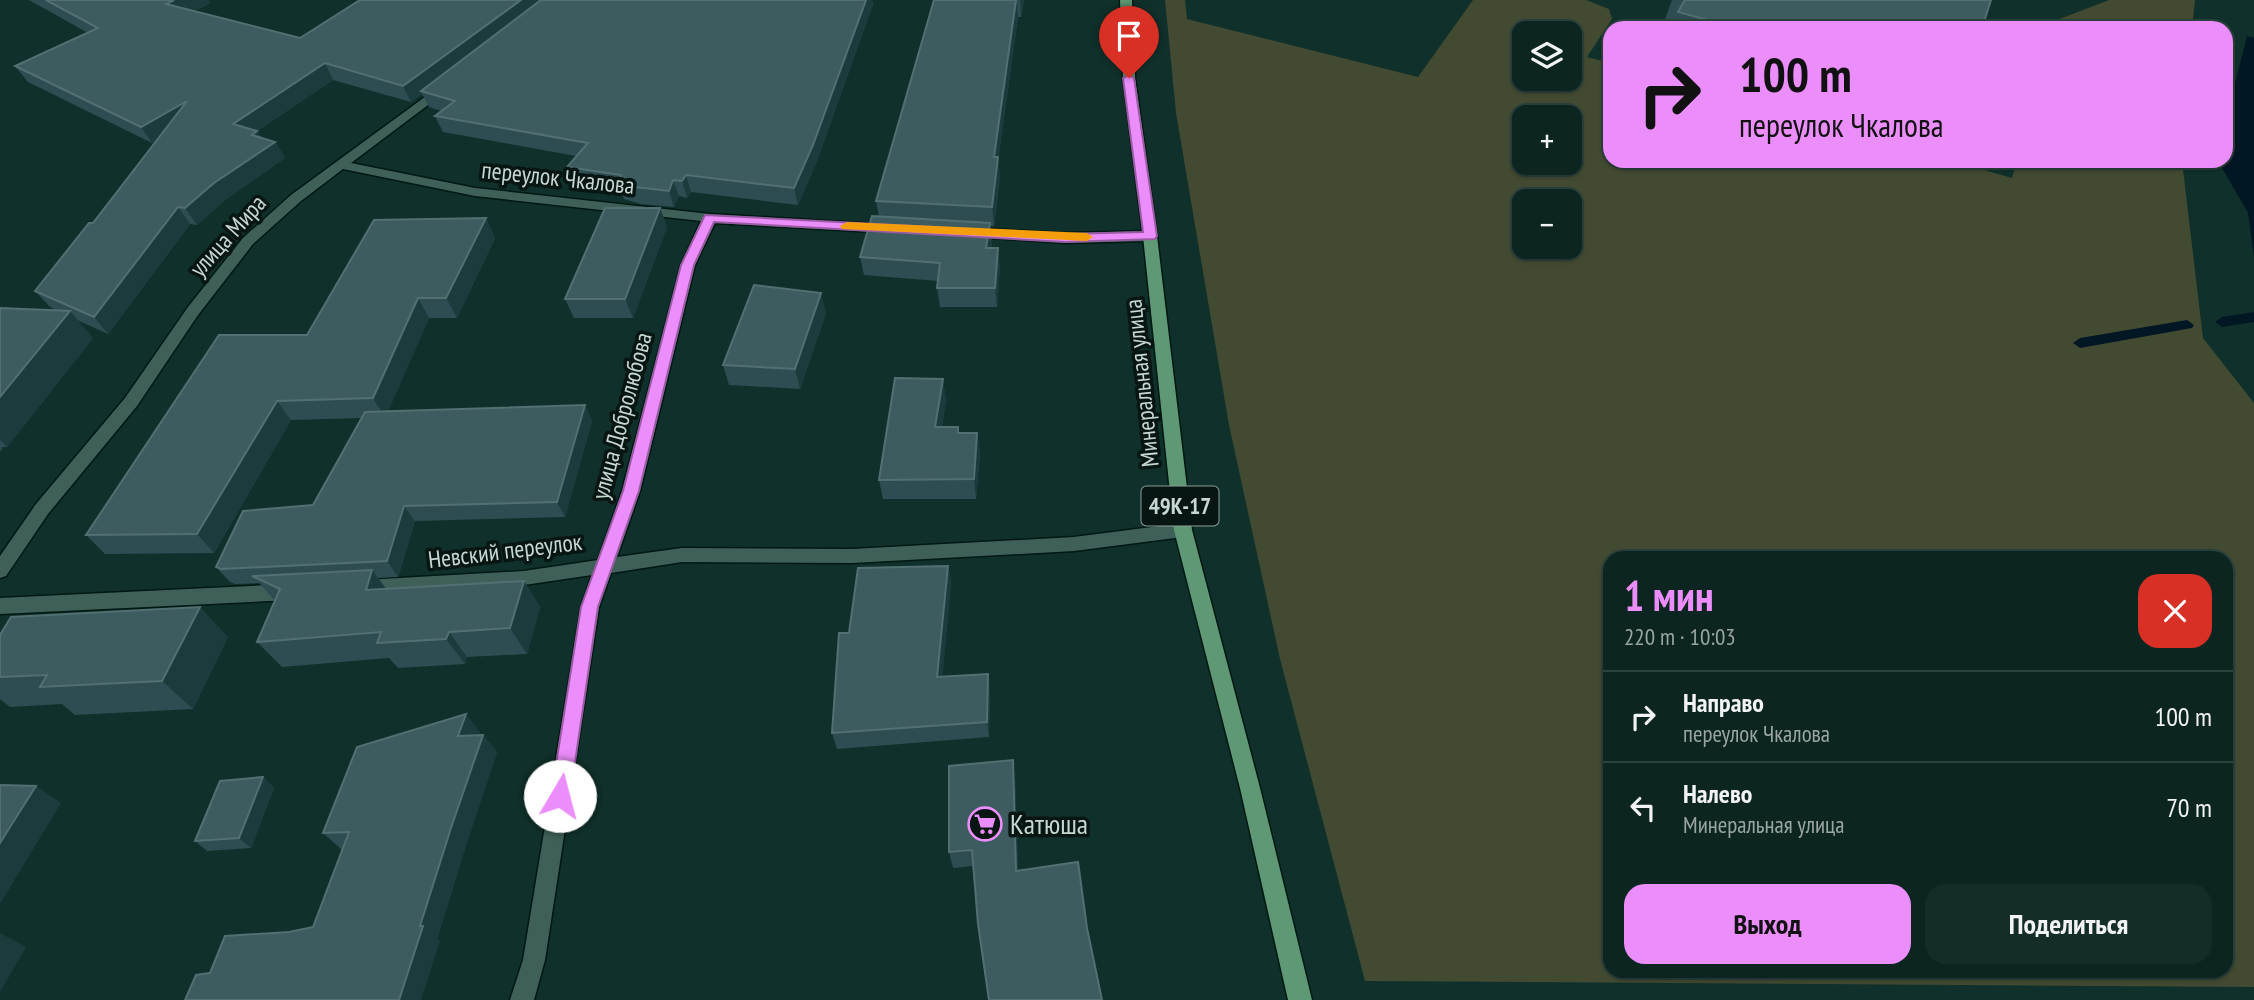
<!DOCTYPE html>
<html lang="ru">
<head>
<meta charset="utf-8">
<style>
	:root { --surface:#0c2520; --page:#152d29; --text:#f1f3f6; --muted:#9aa5a5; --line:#2c423e; --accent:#eb8dfb }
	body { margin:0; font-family:"PT Sans Narrow",sans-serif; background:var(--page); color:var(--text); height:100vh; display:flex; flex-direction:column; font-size:26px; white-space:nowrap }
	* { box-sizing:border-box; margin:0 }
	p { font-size:23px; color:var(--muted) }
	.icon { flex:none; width:38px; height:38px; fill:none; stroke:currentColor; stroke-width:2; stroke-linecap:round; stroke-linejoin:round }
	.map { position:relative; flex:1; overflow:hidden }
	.side { position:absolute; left:1603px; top:551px; width:630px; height:427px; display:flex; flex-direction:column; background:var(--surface); border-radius:21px; box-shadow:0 2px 5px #0004,0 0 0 2px var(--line) }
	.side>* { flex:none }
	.hud { position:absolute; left:1603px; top:21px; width:630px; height:147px; border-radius:21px; box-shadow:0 2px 5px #0004,0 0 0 2px var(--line); background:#eb8dfb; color:#111; overflow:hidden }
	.controls { position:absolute; left:1512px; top:21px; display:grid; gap:14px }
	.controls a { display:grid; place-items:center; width:70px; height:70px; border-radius:14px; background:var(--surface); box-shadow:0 2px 5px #0004,0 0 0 2px var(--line); font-size:35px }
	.pin { position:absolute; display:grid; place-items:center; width:60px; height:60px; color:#fff; margin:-72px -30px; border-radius:50% 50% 50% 0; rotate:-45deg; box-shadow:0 0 7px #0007 }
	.pin .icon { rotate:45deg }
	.me { position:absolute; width:77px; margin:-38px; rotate:8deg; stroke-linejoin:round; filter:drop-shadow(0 0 5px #0008) }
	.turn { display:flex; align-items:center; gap:24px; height:147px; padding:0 21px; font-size:32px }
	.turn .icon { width:91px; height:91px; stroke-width:2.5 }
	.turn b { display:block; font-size:49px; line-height:60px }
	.round { display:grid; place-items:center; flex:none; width:74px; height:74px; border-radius:21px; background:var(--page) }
	.headline { display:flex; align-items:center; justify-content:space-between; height:119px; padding:0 21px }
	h1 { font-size:42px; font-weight:800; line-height:52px; color:var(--accent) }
	.cta { display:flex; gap:14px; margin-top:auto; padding:14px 21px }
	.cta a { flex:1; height:80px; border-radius:21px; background:var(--accent); color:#111; font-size:28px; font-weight:800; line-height:80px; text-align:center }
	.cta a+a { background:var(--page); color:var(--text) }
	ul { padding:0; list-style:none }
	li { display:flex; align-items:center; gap:21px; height:91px; padding:0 21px; border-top:2px solid var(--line) }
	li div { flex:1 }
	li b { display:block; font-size:26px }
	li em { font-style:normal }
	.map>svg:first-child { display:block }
	.green { fill:#424a32; fill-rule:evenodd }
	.water { fill:#021724 }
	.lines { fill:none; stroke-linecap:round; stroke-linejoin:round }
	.stream { fill:#021724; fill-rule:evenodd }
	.street-casing { stroke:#011813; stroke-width:3 }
	.primary-casing { stroke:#011813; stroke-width:3 }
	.street { fill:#3f6059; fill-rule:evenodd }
	.primary { fill:#5f9875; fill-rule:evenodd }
	.wall { fill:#2d4d52 }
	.shaded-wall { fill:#1a3c3c }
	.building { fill:#3d5c60; stroke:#527072; stroke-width:2 }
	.route { fill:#eb8dfb; stroke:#995ca3; stroke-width:2 }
	.slow { fill:#f59e0b }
	.labels { text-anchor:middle; stroke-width:7; stroke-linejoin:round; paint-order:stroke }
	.shield { fill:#081613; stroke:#8d9e9a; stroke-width:2 }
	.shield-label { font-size:23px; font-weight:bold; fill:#c6d8d4 }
	.street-label { font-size:24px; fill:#c6d8d4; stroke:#081613 }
	.near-poi-label { font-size:28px; fill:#c6d8d4; stroke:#081613; text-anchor:start }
</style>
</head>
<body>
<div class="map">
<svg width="2254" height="1000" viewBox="0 0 2254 1000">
	<rect width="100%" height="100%" fill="#10312b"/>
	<g class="green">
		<path d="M 1165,0 L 1185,0 L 1187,19 L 1418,77 L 1473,0 L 1586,0 L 1609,9 L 1612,19 L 1587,57 L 1610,63 L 1610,161 L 1953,161 L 2012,178 L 2017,161 L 2182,161 L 2203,338 L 2254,403 L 2254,987 L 1365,981 L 1280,659 L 1229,425 L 1176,113 ZM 1570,33 L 1570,79 L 1524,79 L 1524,33 ZM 1524,117 L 1570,117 L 1570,163 L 1524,163 ZM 1570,201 L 1570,247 L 1524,247 L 1524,201 ZM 1610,558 L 2226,558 L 2226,971 L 1610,971 Z"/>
		<polygon points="2109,0 2195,0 2192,28 2048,28 2049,23"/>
	</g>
	<polygon class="water" points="2247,36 2254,38 2254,257 2248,213 2218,161 2226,161 2226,119"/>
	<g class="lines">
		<g class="stream">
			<polygon points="2254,312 2254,322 2222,327 2215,322 2222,317"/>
			<polygon points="2187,320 2194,325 2192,328 2080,348 2073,343 2080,338"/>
		</g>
		<defs>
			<g id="street">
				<polygon points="444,83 450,87 448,90 351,163 475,188 710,214 893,225 900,229 893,233 715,223 695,265 640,491 617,557 682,548 852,549 1074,537 1183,523 1189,525 1192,530 1189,535 1183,537 1074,551 852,563 682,562 611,573 599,607 545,960 534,1000 510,1000 523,960 581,607 592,575 524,585 364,596 357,593 355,588 357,583 364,580 524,571 598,560 622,491 681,265 701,221 475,196 343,169 301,201 253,244 198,315 137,406 48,514 6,576 0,578 0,556 36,504 125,398 188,307 243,238 291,195"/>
				<polygon points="969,228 1066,233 1150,231 1157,236 1150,241 1066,243 964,236 962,233 964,230"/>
				<polygon points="290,584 297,587 299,592 297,597 290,600 0,614 0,598"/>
			</g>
			<polygon id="primary" points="1120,0 1132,0 1135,78 1157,236 1192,530 1260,788 1312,1000 1288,1000 1240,788 1174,530 1143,236 1123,78"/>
		</defs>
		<use href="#street" class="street-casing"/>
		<use href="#primary" class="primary-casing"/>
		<use href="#street" class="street"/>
		<use href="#primary" class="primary"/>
	</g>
	<g class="wall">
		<polygon points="29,0 208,0 210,3 194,11 300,38 360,0 872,0 873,4 817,161 798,205 691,192 687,198 679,196 674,207 641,204 624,199 620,190 574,184 567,167 576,156 443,132 435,116 441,111 429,107 422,94 411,102 333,80 257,131 261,137 275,142 285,158 225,200 197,225 190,224 108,334 77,320 93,338 7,447 3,447 0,452 0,308 56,310 50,307 35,291 93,223 155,142 152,143 28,82 15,66 88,33"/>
		<polygon points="934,0 1024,0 1021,17 1018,17 998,161 1000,177 994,226 990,226 992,241 991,248 1000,266 997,307 940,307 937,288 938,281 864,275 860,257 879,217 876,201"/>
		<polygon points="1672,0 1991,0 1982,28 1672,28 1663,25"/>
		<polygon points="660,208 667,227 633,318 574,318 565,299"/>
		<polygon points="486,218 495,238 457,318 429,318 388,411 585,405 592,421 565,517 415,521 398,577 378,578 386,588 524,581 540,607 527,654 467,657 465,664 398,668 389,658 282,667 257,642 275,601 259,583 235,584 230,582 216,567 313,505 361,418 291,420 214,553 105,554 86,535 307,335"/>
		<polygon points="826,313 800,389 729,385 723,365"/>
		<polygon points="946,399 942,427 958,427 959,433 977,433 980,453 976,499 883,499 879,480"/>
		<polygon points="948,566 951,583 942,677 990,691 989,737 837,749 832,733 849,633"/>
		<polygon points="0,635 228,637 193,709 75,715 62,704 10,707 0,699"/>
		<polygon points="480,732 479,735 483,735 497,752 466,845 437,939 440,941 210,973 289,932 313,927 342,850 323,833"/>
		<polygon points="263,777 274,788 251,848 207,851 195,841"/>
		<polygon points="1015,778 1018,870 1087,928 973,866 953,868 949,852"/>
	</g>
	<g class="shaded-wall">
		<polygon points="174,0 208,0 210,3 176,20 166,4"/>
		<polygon points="521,0 548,0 421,91 422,94 411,102 403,86"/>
		<polygon points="866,0 872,0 873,4 817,161 798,205 794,188"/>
		<polygon points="1017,0 1018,17 998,161 1000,177 994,226 992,207 994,157"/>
		<polygon points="1020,0 1024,0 1021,17"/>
		<polygon points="325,63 333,80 244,140 233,124"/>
		<polygon points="187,101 197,117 152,143 141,127"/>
		<polygon points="257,131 267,147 275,142 285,158 225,200 197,225 185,208 252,135"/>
		<polygon points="686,175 691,192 687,198 682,181"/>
		<polygon points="673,180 679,196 674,207 669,191"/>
		<polygon points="178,207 190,224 108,334 94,317"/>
		<polygon points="660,208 667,227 633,318 625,299"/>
		<polygon points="486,218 495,238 457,318 446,298"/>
		<polygon points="990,223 992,241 988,266 986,248"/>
		<polygon points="998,248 1000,266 997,307 995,288"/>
		<polygon points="821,293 826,313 800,389 795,369"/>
		<polygon points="418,298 429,318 385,418 373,398"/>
		<polygon points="70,311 93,338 7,447 0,440 0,397"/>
		<polygon points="943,379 946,399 939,447 935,427"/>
		<polygon points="277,401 291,420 214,553 197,534"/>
		<polygon points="585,405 592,421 565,517 557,502"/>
		<polygon points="977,433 980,453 976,499 974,479"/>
		<polygon points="404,506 415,521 398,577 387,561"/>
		<polygon points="948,566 951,583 941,694 937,677"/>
		<polygon points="372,570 392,597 366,590"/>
		<polygon points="524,581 540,607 527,654 510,628"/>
		<polygon points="200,607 228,637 193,709 162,681"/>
		<polygon points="449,632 467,657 465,664 446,639"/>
		<polygon points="988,674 990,691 989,737 987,722"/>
		<polygon points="466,714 480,732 473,753 458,736"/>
		<polygon points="483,735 497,752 466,845 437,939 440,941 421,1000 399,1000 420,926 451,828"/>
		<polygon points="1013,760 1015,778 1019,887 1016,871"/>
		<polygon points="263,777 274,788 251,848 239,838"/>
		<polygon points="36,786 61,803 0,904 0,843"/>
		<polygon points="0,933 26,947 0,992"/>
	</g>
	<g class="building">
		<polygon points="46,0 174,0 166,4 300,38 360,0 521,0 403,86 325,63 233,124 257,131 252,135 275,142 214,183 185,208 178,207 94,317 35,291 89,223 93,223 187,101 141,127 15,66 98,28"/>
		<polygon points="541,0 866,0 813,145 794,188 686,175 682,181 673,180 669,191 635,187 618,183 621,175 567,167 588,143 435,116 455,101 421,91"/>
		<polygon points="934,0 1016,0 994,157 998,157 992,207 876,201"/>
		<polygon points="1685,0 1991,0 1982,28 1737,28 1678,12"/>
		<polygon points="605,208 660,208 625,299 565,299"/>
		<polygon points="872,216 990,223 986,248 998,248 995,288 937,288 940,263 860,257"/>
		<polygon points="486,218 446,298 418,298 373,398 277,401 197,534 86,535 219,335 307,335 374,220"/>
		<polygon points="754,285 821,293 795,369 723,365"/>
		<polygon points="0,308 70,311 0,397"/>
		<polygon points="895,378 943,379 935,427 958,427 958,433 977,433 974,479 879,480"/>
		<polygon points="585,405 557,502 404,506 387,561 221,569 216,567 243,511 313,505 365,412"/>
		<polygon points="948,566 937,677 988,674 987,722 832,733 839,633 849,633 858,568"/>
		<polygon points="372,570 366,590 524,581 510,628 449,632 446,639 377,643 381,632 257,642 280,589 252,576"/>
		<polygon points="200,607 162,681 40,687 47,675 0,677 0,635 11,617"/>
		<polygon points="466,714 458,736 483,735 451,828 420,926 423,926 399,1000 185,1000 196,975 210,973 225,936 289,932 313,927 349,832 323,833 357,747"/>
		<polygon points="1013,760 1016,871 1078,862 1087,928 1102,1000 989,1000 978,924 972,850 949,852 949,766"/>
		<polygon points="263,777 239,838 195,841 220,781"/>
		<polygon points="0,785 36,786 0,843"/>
	</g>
	<polygon class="route" points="1129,75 1134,78 1157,236 1155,239 1066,242 714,222 694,265 639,491 598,607 570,796 567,802 560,805 553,802 551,796 581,607 623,491 681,265 705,215 1066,234 1143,232 1123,78"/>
	<polygon class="slow" points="847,222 1087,233 1093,237 1087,241 842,229 840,226"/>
	<defs>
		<symbol id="supermarket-ring" viewBox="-11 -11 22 22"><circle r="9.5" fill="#081613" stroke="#eb8dfb" stroke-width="1.5"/><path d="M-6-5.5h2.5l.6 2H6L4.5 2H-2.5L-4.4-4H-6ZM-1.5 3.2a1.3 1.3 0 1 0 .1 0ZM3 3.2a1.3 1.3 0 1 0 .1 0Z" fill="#eb8dfb"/></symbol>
	</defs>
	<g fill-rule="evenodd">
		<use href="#supermarket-ring" x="966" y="805" width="38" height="38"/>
	</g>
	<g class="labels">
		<rect class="shield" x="1141.5" y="486.5" width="77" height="39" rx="5"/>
		<g class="shield-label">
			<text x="1180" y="514">49К-17</text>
		</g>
		<g class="street-label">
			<text transform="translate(558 178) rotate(6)" y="8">переулок Чкалова</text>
			<text transform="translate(228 236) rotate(-48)" y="8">улица Мира</text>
			<text transform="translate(1142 383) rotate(-96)" y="8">Минеральная улица</text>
			<text transform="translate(622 416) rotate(-75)" y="8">улица Добролюбова</text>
			<text transform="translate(505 551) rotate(-7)" y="8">Невский переулок</text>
		</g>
		<g class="near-poi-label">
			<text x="1010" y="834">Катюша</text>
		</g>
	</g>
</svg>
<div class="controls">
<a><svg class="icon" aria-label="layers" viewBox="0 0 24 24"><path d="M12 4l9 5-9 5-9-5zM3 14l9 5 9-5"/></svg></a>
<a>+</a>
<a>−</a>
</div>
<div class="pin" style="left:1129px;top:78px;background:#d93025"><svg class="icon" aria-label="arrive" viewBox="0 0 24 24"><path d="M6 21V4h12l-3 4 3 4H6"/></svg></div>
<svg class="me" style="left:560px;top:796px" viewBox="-20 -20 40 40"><circle r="19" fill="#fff"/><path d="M0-13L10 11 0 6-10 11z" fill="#eb8dfb"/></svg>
<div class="hud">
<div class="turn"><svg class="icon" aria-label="right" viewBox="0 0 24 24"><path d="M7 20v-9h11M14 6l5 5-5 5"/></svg><div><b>100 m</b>переулок Чкалова</div></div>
</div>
<section class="side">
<div class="headline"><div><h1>1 мин</h1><p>220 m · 10:03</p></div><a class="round" style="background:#d93025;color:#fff"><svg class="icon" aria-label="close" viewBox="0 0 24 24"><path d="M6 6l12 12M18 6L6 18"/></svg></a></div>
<ul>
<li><svg class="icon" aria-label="right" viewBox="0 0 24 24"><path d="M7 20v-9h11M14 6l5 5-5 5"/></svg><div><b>Направо</b><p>переулок Чкалова</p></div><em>100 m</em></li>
<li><svg class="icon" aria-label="left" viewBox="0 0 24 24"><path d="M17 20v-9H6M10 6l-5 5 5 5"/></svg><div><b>Налево</b><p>Минеральная улица</p></div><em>70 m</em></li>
</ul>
<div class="cta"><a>Выход</a><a>Поделиться</a></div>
</section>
</div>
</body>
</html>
